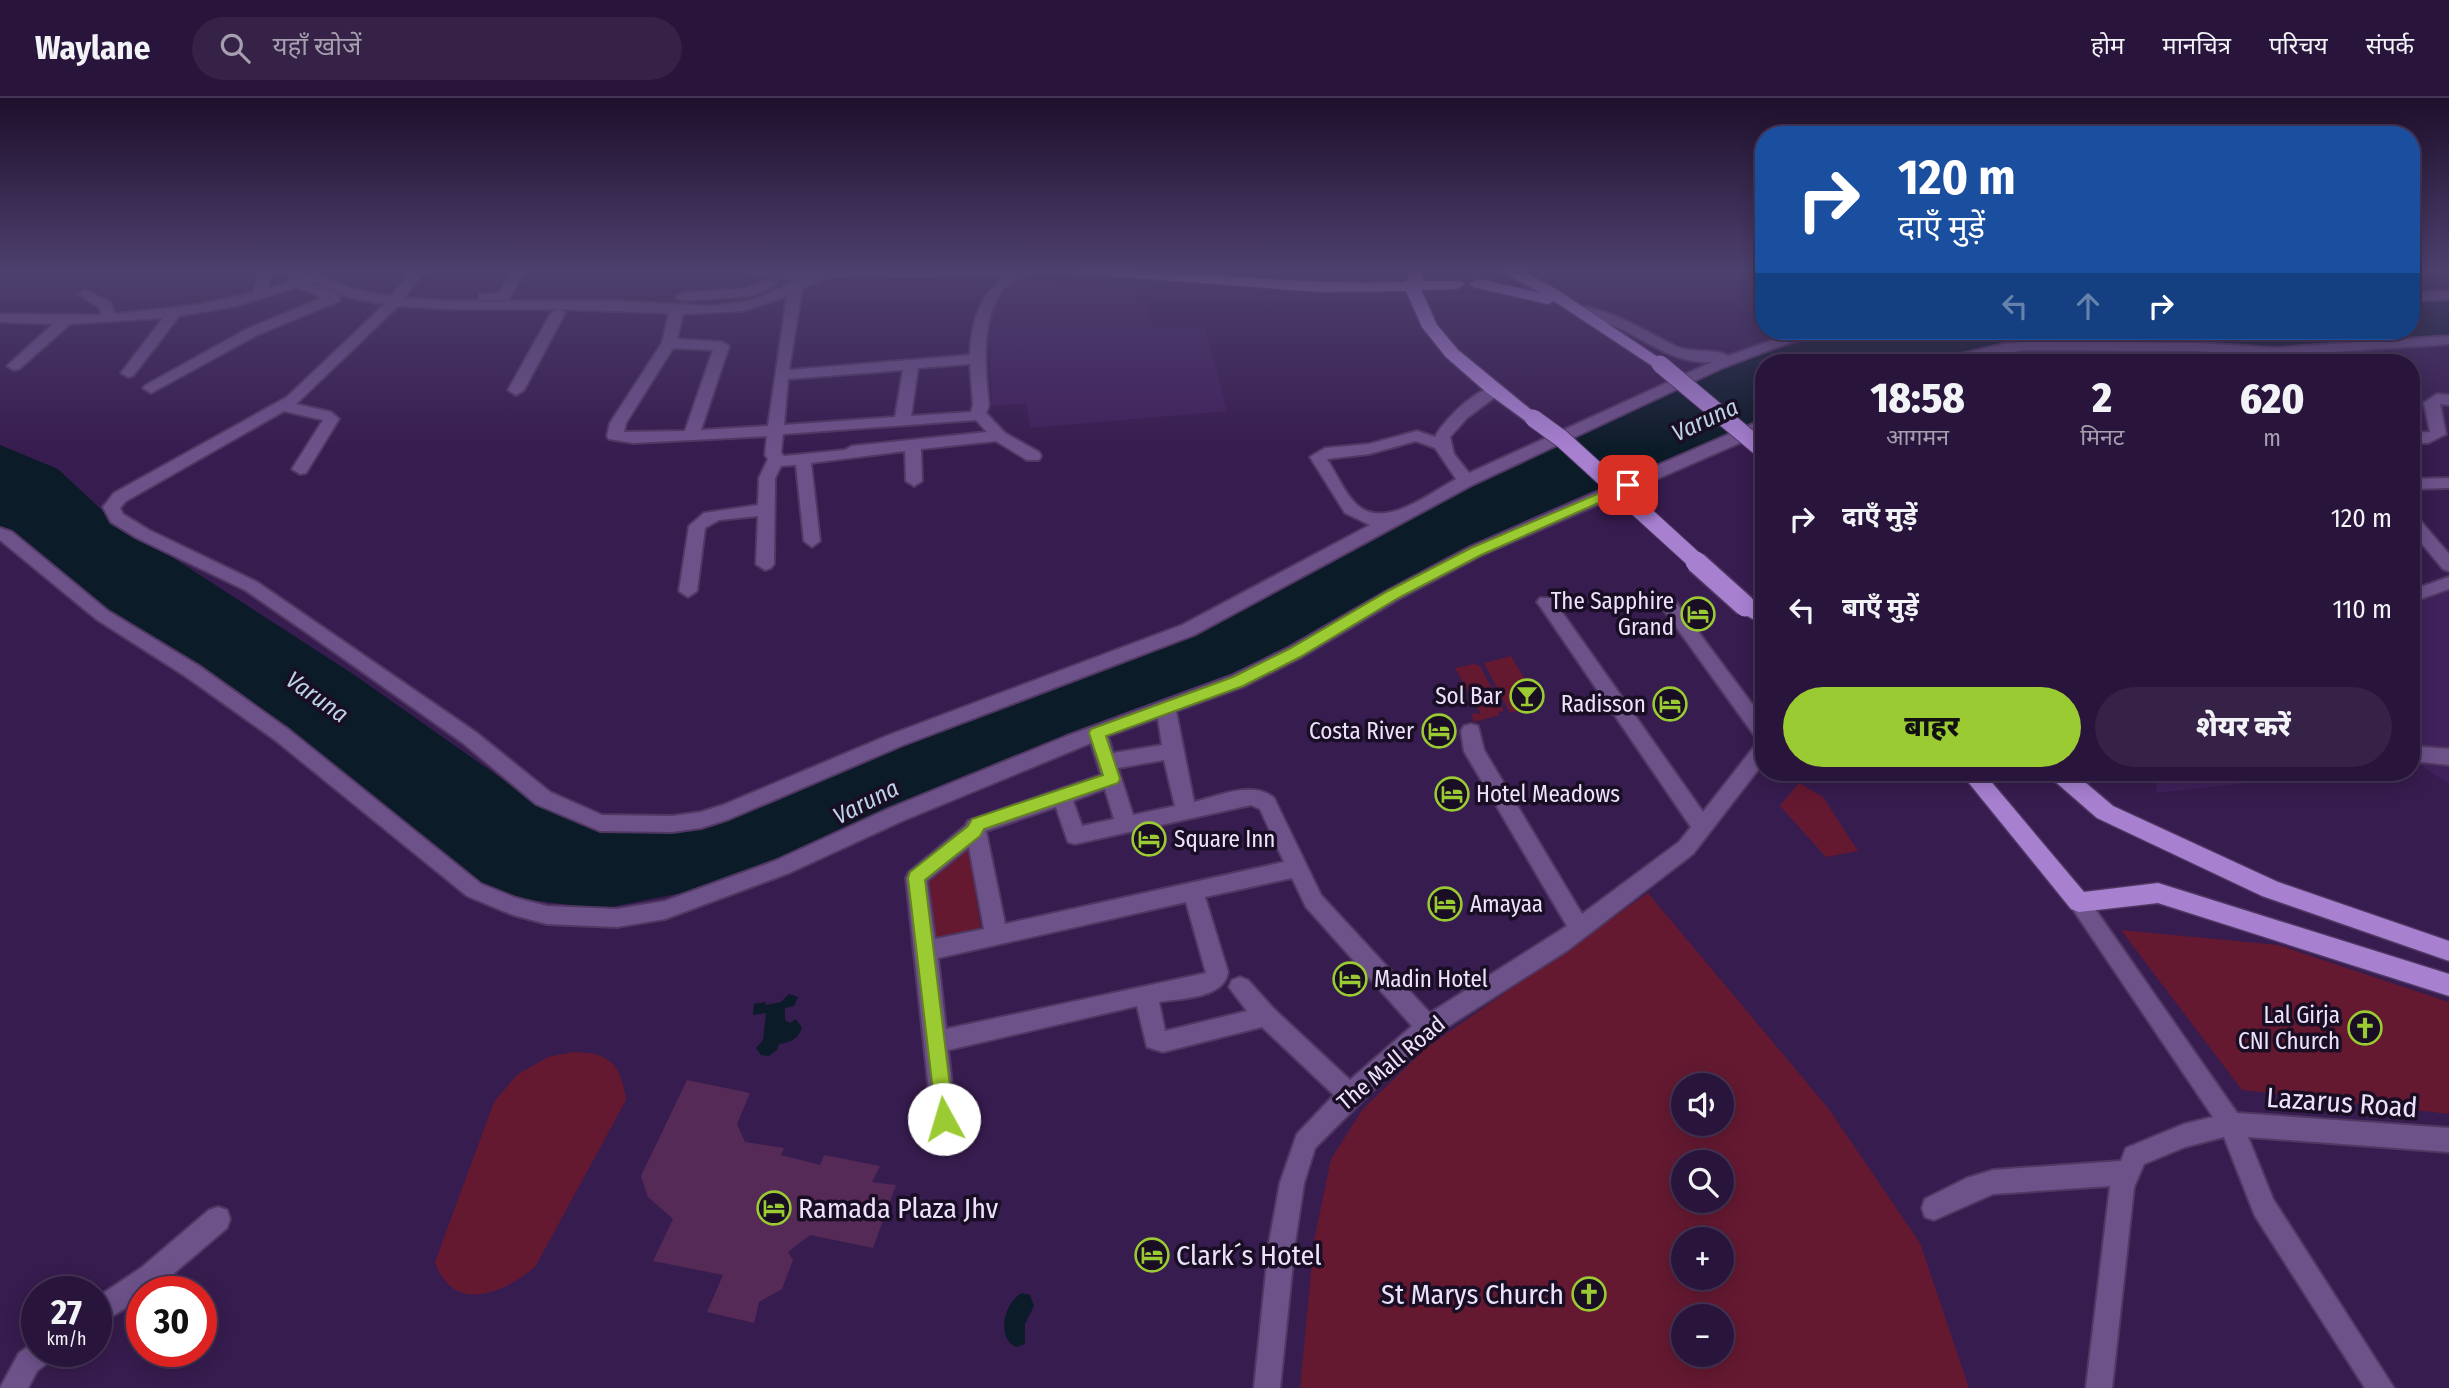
<!DOCTYPE html>
<html lang="hi">
<head>
<meta charset="utf-8">
<style>
	:root { --surface:#29153b; --page:#352246; --text:#f1f3f6; --muted:#a59faf; --line:#453455; --accent:#9bcb32 }
	body { margin:0; font-family:"Fira Sans Condensed","Noto Sans Devanagari",sans-serif; background:var(--page); color:var(--text); height:100vh; display:flex; flex-direction:column; font-size:26px; white-space:nowrap }
	* { box-sizing:border-box; margin:0 }
	p { font-size:23px; color:var(--muted) }
	.icon { flex:none; width:38px; height:38px; fill:none; stroke:currentColor; stroke-width:2; stroke-linecap:round; stroke-linejoin:round }
	.map { position:relative; flex:1; overflow:hidden }
	.panel { position:absolute; left:1755px; top:256px; width:665px; height:427px; display:flex; flex-direction:column; background:var(--surface); border-radius:28px; box-shadow:0 4px 18px #0003,0 0 0 2px var(--line) }
	.panel>* { flex:none }
	.banner { position:absolute; left:1755px; top:28px; width:665px; height:214px; border-radius:28px; box-shadow:0 4px 18px #0003,0 0 0 2px var(--line); background:#1a4fa0; color:#fff; overflow:hidden }
	.buttons { position:absolute; left:1671px; top:975px; display:grid; gap:14px }
	.buttons a { display:grid; place-items:center; width:63px; height:63px; border-radius:50%; background:var(--surface); box-shadow:0 4px 18px #0003,0 0 0 2px var(--line); font-size:35px }
	.speed { position:absolute; left:21px; top:1178px; display:flex; gap:14px; font-size:35px; font-weight:700; text-align:center }
	.speed>* { display:grid; place-content:center; width:91px; height:91px; border-radius:50%; background:var(--surface); box-shadow:0 4px 18px #0003,0 0 0 2px var(--line); line-height:1 }
	.speed small { font-size:18px; font-weight:400 }
	.speed .limit { border:10px solid #d22; background:#fff; color:#111 }
	.pin { position:absolute; display:grid; place-items:center; width:60px; height:60px; color:#fff; margin:-30px; border-radius:14px; box-shadow:0 4px 10px #0006 }
	.me { position:absolute; width:77px; margin:-38px; rotate:354deg; stroke-linejoin:round; filter:drop-shadow(0 0 5px #0008) }
	.turn { display:flex; align-items:center; gap:24px; height:147px; padding:0 28px; font-size:32px }
	.turn .icon { width:91px; height:91px; stroke-width:2.5 }
	.turn b { display:block; font-size:49px; line-height:60px }
	.lanes { display:flex; align-items:center; height:66px; padding:0 28px; background:#0003; justify-content:center; gap:35px; direction:ltr }
	.lanes .off { opacity:.35 }
	.eta { display:flex; justify-content:space-evenly; align-items:center; height:119px; text-align:center }
	.eta b { font-size:42px; font-weight:800; line-height:49px }
	.action { display:flex; gap:14px; margin-top:auto; padding:14px 28px }
	.action a { flex:1; height:80px; border-radius:42px; background:var(--accent); color:#111; font-size:28px; font-weight:800; line-height:80px; text-align:center }
	.action a+a { background:var(--page); color:var(--text) }
	ul { padding:0; list-style:none }
	li { display:flex; align-items:center; gap:21px; height:91px; padding:0 28px }
	li div { flex:1 }
	li b { display:block; font-size:26px }
	li em { font-style:normal }
	header { display:flex; align-items:center; gap:42px; box-sizing:border-box; height:98px; padding:0 35px; background:var(--surface); border-bottom:2px solid var(--line) }
	header strong { font-size:33px }
	nav { display:flex; gap:38px; margin-inline-start:auto; font-size:24px }
	.search { width:490px; height:63px; background:var(--page); display:flex; align-items:center; gap:18px; box-sizing:border-box; padding:0 24px; border-radius:38px; color:var(--muted); font-size:26px }
	.map>svg:first-child { display:block }
	.built { fill:#40215b }
	.green { fill:#641931; fill-rule:evenodd }
	.water { fill:#0c1b28 }
	.building { fill:#552a57 }
	.lines { fill:none; stroke-linecap:round; stroke-linejoin:round }
	.minor-casing { stroke:#503863; stroke-width:4 }
	.major-casing { stroke:#503863; stroke-width:3 }
	.minor { fill:#6d528a; fill-rule:evenodd }
	.major { fill:#a780d0; fill-rule:evenodd }
	.major-bridge-far1-casing { stroke:#503863; stroke-width:19; stroke-linecap:butt }
	.major-bridge-casing { stroke:#503863; stroke-width:24; stroke-linecap:butt }
	.major-bridge-far1 { stroke:#a780d0; stroke-width:17 }
	.major-bridge { stroke:#a780d0; stroke-width:21 }
	.route { fill:#9bcb32; stroke:#658420; stroke-width:2 }
	.labels { text-anchor:middle; stroke-width:7; stroke-linejoin:round; paint-order:stroke }
	.poi-label { font-size:23px; fill:#ede2fc; stroke:#190e24; text-anchor:end }
	.street-label { font-size:23px; fill:#ede2fc; stroke:#190e24 }
	.water-label { font-size:24px; font-style:italic; fill:#bcd3e8; stroke:#190e24 }
	.near-street-label { font-size:28px; fill:#ede2fc; stroke:#190e24 }
	.near-poi-label { font-size:28px; fill:#ede2fc; stroke:#190e24; text-anchor:start }
</style>
</head>
<body>
<header>
<strong>Waylane</strong>
<div class="search"><svg class="icon" aria-label="search" viewBox="0 0 24 24"><circle cx="10" cy="10" r="6"/><path d="M15 15l6 6"/></svg>यहाँ खोजें</div>
<nav><a>होम</a><a>मानचित्र</a><a>परिचय</a><a>संपर्क</a></nav>
</header>
<div class="map">
<svg width="2449" height="1290" viewBox="0 0 2449 1290">
	<rect width="100%" height="100%" fill="#371c4f"/>
	<g class="built">
		<polygon points="1019,183 1140,192 1154,230 1205,229 1227,313 1030,330 1026,305 992,308 988,214 1014,184"/>
		<polygon points="2449,485 2449,686 2419,666 2412,666 2412,498"/>
		<polygon points="2158,674 2347,674 2156,695"/>
	</g>
	<g class="green">
		<polygon points="1511,558 1527,585 1514,589 1527,610 1510,615 1484,565"/>
		<polygon points="1474,566 1480,568 1504,613 1498,614 1500,617 1474,624 1471,615 1481,616 1455,570"/>
		<polygon points="1799,685 1823,699 1858,753 1826,759 1780,708"/>
		<polygon points="967,740 981,831 931,841 923,773 942,756 942,745"/>
		<path d="M 1648,795 L 1828,1010 L 1920,1145 L 1969,1290 L 1300,1290 L 1314,1143 L 1331,1061 L 1363,1011 L 1426,950 ZM 1684,987 L 1722,987 L 1722,1026 L 1684,1026 ZM 1684,1064 L 1722,1064 L 1722,1102 L 1684,1102 ZM 1684,1141 L 1722,1141 L 1722,1180 L 1684,1180 ZM 1684,1218 L 1722,1218 L 1722,1256 L 1684,1256 Z"/>
		<polygon points="2121,832 2278,847 2449,904 2449,1016 2242,992"/>
		<path d="M 573,954 C 610,954 621,967 626,1002 L 535,1169 C 504,1195 453,1217 435,1164 L 494,1004 L 517,977 L 548,959 Z"/>
	</g>
	<g class="water">
		<polygon points="2412,179 2449,179 2449,242 2263,251 2059,251 1959,264 1764,264 1764,325 1576,402 1413,482 1260,569 1168,606 1101,625 770,777 601,811 500,798 154,553 0,429 0,347 58,371 107,417 356,578 529,700 636,731 708,726 880,646 1292,482 1518,364 1700,275 1840,233 2412,233 2412,191 2415,188"/>
		<path d="M 789,896 L 798,899 L 794,908 L 785,910 L 785,922 L 790,925 L 796,921 L 802,930 C 797,942 791,944 779,946 L 777,952 L 769,958 L 761,957 L 756,950 L 763,942 L 766,915 L 753,917 L 754,906 L 765,904 L 766,907 L 781,904 Z"/>
		<path d="M 1022,1195 L 1030,1197 L 1034,1208 L 1025,1226 L 1025,1246 L 1016,1249 C 996,1240 1004,1204 1022,1195 Z"/>
	</g>
	<polygon class="building" points="687,982 750,995 737,1026 745,1044 784,1050 781,1057 820,1067 824,1057 880,1068 872,1084 896,1087 873,1150 810,1137 788,1154 793,1162 782,1191 759,1204 754,1225 707,1214 723,1177 653,1163 673,1121 648,1099 641,1078"/>
	<g class="lines">
		<defs>
			<g id="minor">
				<path d="M 259,172 L 273,172 L 268,191 L 291,182 L 285,172 L 299,172 L 303,179 L 308,177 L 303,172 C 323,172 323,181 340,186 C 357,192 373,196 391,198 L 412,172 L 426,172 L 404,200 L 452,203 L 615,203 L 711,208 L 750,203 L 798,182 L 754,176 L 747,172 C 767,172 807,178 822,172 L 1108,172 L 1110,174 L 1103,178 C 1082,177 1059,174 1038,175 C 976,180 984,265 989,307 L 986,315 L 1005,335 L 1039,354 L 1041,358 L 1039,362 L 1027,362 L 996,343 L 921,351 L 922,383 L 914,388 L 906,383 L 905,353 L 811,365 L 820,443 L 812,449 L 804,443 L 796,367 L 781,368 L 775,380 L 774,466 L 771,470 L 765,472 L 756,466 L 758,418 L 719,422 L 705,430 L 697,493 L 688,499 L 679,493 L 689,428 L 704,415 L 758,407 L 759,380 L 768,361 L 765,357 L 767,338 L 633,345 L 609,341 L 607,338 L 610,325 L 662,245 L 669,215 L 559,211 L 565,215 L 524,292 L 516,297 L 508,292 L 551,215 L 557,211 L 452,211 L 398,208 L 296,306 L 331,314 L 339,321 L 306,375 L 300,376 L 292,371 L 323,322 L 284,313 L 126,403 L 120,410 L 123,416 L 149,432 L 257,484 L 477,635 L 550,694 L 602,717 L 672,718 L 701,714 L 723,707 L 889,637 L 1182,527 L 1370,427 L 1345,415 L 1310,359 L 1325,350 L 1369,346 L 1417,333 L 1435,339 C 1443,323 1480,285 1499,290 L 1502,293 L 1499,296 L 1467,320 L 1450,339 L 1454,356 L 1469,375 L 1712,264 C 1676,266 1651,245 1621,231 C 1606,224 1590,220 1574,215 L 1574,209 C 1598,204 1653,237 1675,248 C 1692,256 1717,250 1728,258 L 1799,233 L 1819,233 L 1722,270 L 1472,387 L 1194,537 L 903,647 L 729,721 L 701,730 L 672,734 L 600,733 L 536,706 L 463,645 L 316,541 L 245,492 L 137,440 L 111,424 L 103,409 L 114,395 L 287,299 L 385,206 C 361,202 334,198 315,183 L 311,185 L 339,197 L 339,203 L 257,237 L 151,295 L 143,290 L 146,287 L 247,231 L 322,200 L 298,189 L 235,208 L 179,218 L 133,278 L 128,279 L 121,275 L 163,220 L 70,226 L 19,271 L 14,272 L 7,268 L 53,226 L 0,224 L 0,216 L 101,217 L 99,209 L 78,196 L 85,192 L 110,204 L 115,216 L 196,207 L 253,195 ZM 1007,178 C 979,195 971,226 970,257 L 789,272 L 802,191 L 828,179 ZM 787,198 L 768,328 L 701,332 L 729,248 L 722,244 L 677,241 L 683,216 L 742,213 ZM 673,250 L 713,252 L 685,333 L 624,334 L 626,325 ZM 970,266 L 973,307 L 971,314 L 911,318 L 918,270 ZM 903,272 L 895,319 L 784,327 L 788,281 ZM 976,322 L 987,334 L 852,348 L 845,352 L 784,358 L 781,355 L 783,336 ZM 1416,343 L 1435,350 L 1456,381 C 1430,395 1385,432 1357,407 C 1345,396 1336,375 1327,361 L 1369,356 Z"/>
				<polygon points="511,172 525,172 509,202 479,202 479,196 499,195"/>
				<polygon points="770,181 777,185 775,188 750,198 683,203 676,199 683,195 747,190"/>
				<polygon points="2449,193 2449,201 2412,203 2412,195"/>
				<path d="M 2449,238 L 2449,246 L 2275,258 L 2198,253 L 2028,252 C 1997,255 1968,265 1938,264 L 1940,261 L 2004,246 L 2028,244 L 2198,245 L 2275,250 Z"/>
				<polygon points="2437,296 2449,297 2449,307 2440,306 2446,336 2428,345 2412,345 2412,335 2430,334 2424,305"/>
				<path d="M 1764,321 L 1764,333 L 1758,337 L 1482,457 L 1399,501 L 1300,560 L 1245,588 L 1176,613 L 1194,704 C 1218,698 1253,682 1274,700 L 1321,797 L 1430,915 L 1567,828 L 1464,653 L 1461,633 L 1464,628 L 1471,626 L 1478,628 L 1484,652 L 1582,816 L 1679,744 L 1691,729 L 1540,508 L 1537,504 L 1540,500 L 1552,500 L 1703,714 L 1757,645 L 1763,643 L 1757,641 L 1661,508 L 1658,504 L 1661,500 L 1673,500 L 1764,622 L 1764,664 L 1693,756 L 1568,852 L 1436,936 L 1401,964 L 1315,1050 L 1304,1085 L 1295,1145 L 1280,1290 L 1254,1290 L 1269,1145 L 1280,1085 L 1297,1036 L 1334,997 L 1262,929 L 1163,954 L 1147,949 L 1137,908 L 948,952 L 956,1021 L 952,1029 L 944,1032 L 936,1029 L 932,1021 L 906,780 L 909,774 L 965,728 L 968,723 L 1101,677 L 1091,645 L 902,723 L 789,775 L 665,821 L 617,829 L 547,826 L 513,817 L 467,798 L 275,642 L 185,578 L 96,521 L 0,442 L 0,430 L 12,434 L 108,513 L 199,568 L 289,632 L 481,786 L 516,800 L 547,808 L 617,811 L 665,803 L 775,763 L 888,711 L 1067,638 L 1231,578 L 1288,550 L 1387,493 L 1470,449 ZM 1158,620 L 1162,647 L 1113,655 L 1108,638 ZM 1164,662 L 1175,708 L 1133,717 L 1118,670 ZM 1105,691 L 1114,721 L 1082,728 L 1073,703 ZM 1251,707 L 1260,711 L 1284,764 L 1005,826 L 986,733 L 1056,709 L 1068,744 L 1075,746 ZM 969,749 L 984,831 L 935,841 L 927,783 ZM 1292,780 L 1306,809 L 1412,928 L 1350,982 L 1274,911 L 1248,882 L 1240,879 L 1232,882 L 1229,889 L 1247,913 L 1165,933 L 1159,904 C 1181,900 1224,901 1228,874 L 1205,799 ZM 1186,804 L 1206,875 L 946,931 L 938,860 Z"/>
				<polygon points="2449,380 2449,390 2412,391 2412,381"/>
				<polygon points="2412,418 2418,420 2449,456 2449,473 2443,471 2412,434"/>
				<polygon points="2449,479 2449,491 2412,504 2412,492"/>
				<polygon points="2412,648 2449,651 2449,667 2412,663"/>
				<polygon points="2079,795 2086,798 2237,1015 2449,1030 2449,1054 2248,1039 2273,1101 2394,1290 2365,1290 2255,1118 2224,1039 2185,1049 2144,1066 2134,1089 2112,1290 2086,1290 2110,1088 1993,1096 1934,1122 1925,1119 1922,1110 1925,1101 1967,1080 1993,1072 2121,1063 2126,1050 2184,1026 2213,1019 2072,810 2068,804 2072,798"/>
				<polygon points="218,1109 227,1112 230,1121 227,1130 159,1188 151,1194 142,1194 142,1200 96,1228 96,1200 141,1170 209,1112"/>
				<polygon points="37,1242 37,1253 55,1253 51,1262 37,1273 28,1290 0,1290 19,1255"/>
			</g>
			<g id="major">
				<path d="M 1079,172 C 1188,172 1297,188 1406,184 L 1411,174 L 1416,173 L 1423,177 L 1422,183 L 1461,183 L 1464,186 L 1461,189 L 1456,191 L 1421,192 L 1437,227 L 1458,252 L 1541,320 L 1533,325 L 1527,324 L 1486,294 L 1446,259 L 1422,229 L 1406,193 L 1319,194 L 1086,176 Z"/>
				<polygon points="1502,172 1520,172 1556,191 1668,266 1666,269 1654,269 1554,203 1548,206 1473,189 1470,186 1478,181 1541,195 1504,175"/>
				<polygon points="1745,501 1764,511 1764,527 1738,513 1735,508 1738,503"/>
				<polygon points="1960,674 1983,674 2084,794 2158,785 2449,876 2449,898 2158,805 2079,814 2071,811"/>
				<polygon points="2048,674 2073,674 2113,708 2278,784 2449,843 2449,863 2262,798 2097,720 2051,680"/>
			</g>
		</defs>
		<use href="#minor" class="minor-casing"/>
		<use href="#major" class="major-casing"/>
		<use href="#minor" class="minor"/>
		<use href="#major" class="major"/>
		<defs>
			<g id="major-bridge-far1">
				<polyline points="1660,266 1764,353"/>
				<polyline points="1533,320 1562,341 1698,465"/>
			</g>
			<polyline id="major-bridge" points="1696,464 1745,508"/>
		</defs>
		<use href="#major-bridge-far1" class="major-bridge-far1-casing"/>
		<use href="#major-bridge" class="major-bridge-casing"/>
		<use href="#major-bridge-far1" class="major-bridge-far1"/>
		<use href="#major-bridge" class="major-bridge"/>
	</g>
	<linearGradient id="sky" x2="0" y2="1"><stop stop-color="#1e0f2b"/><stop offset="0.49" stop-color="#4d406e"/><stop offset="1" stop-color="#4d406e" stop-opacity="0"/></linearGradient>
	<rect width="2449" height="352" fill="url(#sky)"/>
	<polygon class="route" points="1628,383 1634,387 1632,390 1481,457 1398,500 1300,559 1243,588 1106,638 1120,681 1118,685 984,731 980,738 925,782 954,1021 951,1027 944,1030 937,1027 908,780 910,774 968,728 972,721 1103,677 1089,635 1091,631 1233,579 1289,551 1388,493 1471,450"/>
	<defs>
		<symbol id="hotel-ring" viewBox="-11 -11 22 22"><circle r="9.5" fill="#190e24" stroke="#9bcb32" stroke-width="1.5"/><path d="M-6-4.5h1.5V1H6V5H4.5V3h-9V5H-6ZM-4 0a1.8 1.8 0 1 1 3.6 0ZM.5 0V-2.5h3Q6-2.5 6 0Z" fill="#9bcb32"/></symbol>
		<symbol id="bar-ring" viewBox="-11 -11 22 22"><circle r="9.5" fill="#190e24" stroke="#9bcb32" stroke-width="1.5"/><path d="M-6-5H6L.8 .8V4.5H3.5V6h-7V4.5H-.8V.8Z" fill="#9bcb32"/></symbol>
		<symbol id="church-ring" viewBox="-11 -11 22 22"><circle r="9.5" fill="#190e24" stroke="#9bcb32" stroke-width="1.5"/><path d="M-1.2-6h2.4v3.5h3.3v2.4h-3.3V6h-2.4V-.1h-3.3v-2.4h3.3Z" fill="#9bcb32"/></symbol>
	</defs>
	<g fill-rule="evenodd">
		<use href="#hotel-ring" x="1679" y="497" width="38" height="38"/>
		<use href="#bar-ring" x="1508" y="579" width="38" height="38"/>
		<use href="#hotel-ring" x="1651" y="587" width="38" height="38"/>
		<use href="#hotel-ring" x="1420" y="614" width="38" height="38"/>
		<use href="#hotel-ring" x="1433" y="677" width="38" height="38"/>
		<use href="#hotel-ring" x="1130" y="722" width="38" height="38"/>
		<use href="#hotel-ring" x="1426" y="787" width="38" height="38"/>
		<use href="#hotel-ring" x="1331" y="862" width="38" height="38"/>
		<use href="#church-ring" x="2346" y="911" width="38" height="38"/>
		<use href="#hotel-ring" x="755" y="1091" width="38" height="38"/>
		<use href="#hotel-ring" x="1133" y="1138" width="38" height="38"/>
		<use href="#church-ring" x="1570" y="1177" width="38" height="38"/>
	</g>
	<g class="labels">
		<g class="poi-label">
			<text x="1674" y="511">The Sapphire<tspan x="1674" dy="26">Grand</tspan></text>
			<text x="1502" y="606">Sol Bar</text>
			<text x="1646" y="614">Radisson</text>
			<text x="1414" y="641">Costa River</text>
			<text x="1476" y="704" text-anchor="start">Hotel Meadows</text>
			<text x="1174" y="749" text-anchor="start">Square Inn</text>
			<text x="1470" y="814" text-anchor="start">Amayaa</text>
			<text x="1374" y="889" text-anchor="start">Madin Hotel</text>
			<text x="2340" y="925">Lal Girja<tspan x="2340" dy="26">CNI Church</tspan></text>
		</g>
		<g class="street-label">
			<text transform="translate(1391 965) rotate(-40)" y="8">The Mall Road</text>
		</g>
		<g class="water-label">
			<text transform="translate(1705 322) rotate(-25)" y="8">Varuna</text>
			<text transform="translate(317 599) rotate(35)" y="8">Varuna</text>
			<text transform="translate(866 704) rotate(-27)" y="8">Varuna</text>
		</g>
		<g class="near-street-label">
			<text transform="translate(2342 1004) rotate(4)" y="10">Lazarus Road</text>
		</g>
		<g class="near-poi-label">
			<text x="798" y="1120">Ramada Plaza Jhv</text>
			<text x="1176" y="1167">Clark´s Hotel</text>
			<text x="1564" y="1206" text-anchor="end">St Marys Church</text>
		</g>
	</g>
</svg>
<div class="buttons">
<a><svg class="icon" aria-label="sound" viewBox="0 0 24 24"><path d="M4 9h4l5-4v14l-5-4H4zM17 9q2 3 0 6"/></svg></a>
<a><svg class="icon" aria-label="search" viewBox="0 0 24 24"><circle cx="10" cy="10" r="6"/><path d="M15 15l6 6"/></svg></a>
<a>+</a>
<a>−</a>
</div>
<div class="speed"><div>27<small>km/h</small></div><div class="limit">30</div></div>
<div class="pin" style="left:1628px;top:387px;background:#d93025"><svg class="icon" aria-label="arrive" viewBox="0 0 24 24"><path d="M6 21V4h12l-3 4 3 4H6"/></svg></div>
<svg class="me" style="left:944px;top:1021px" viewBox="-20 -20 40 40"><circle r="19" fill="#fff"/><path d="M0-13L10 11 0 6-10 11z" fill="#9bcb32"/></svg>
<div class="banner">
<div class="turn"><svg class="icon" aria-label="right" viewBox="0 0 24 24"><path d="M7 20v-9h11M14 6l5 5-5 5"/></svg><div><b>120 m</b>दाएँ मुड़ें</div></div>
<div class="lanes"><svg class="icon off" aria-label="left" viewBox="0 0 24 24"><path d="M17 20v-9H6M10 6l-5 5 5 5"/></svg><svg class="icon off" aria-label="ahead" viewBox="0 0 24 24"><path d="M12 20V5M6 11l6-6 6 6"/></svg><svg class="icon" aria-label="right" viewBox="0 0 24 24"><path d="M7 20v-9h11M14 6l5 5-5 5"/></svg></div>
</div>
<section class="panel">
<div class="eta">
<div><b>18:58</b><p>आगमन</p></div>
<div><b>2</b><p>मिनट</p></div>
<div><b>620</b><p>m</p></div>
</div>
<ul>
<li><svg class="icon" aria-label="right" viewBox="0 0 24 24"><path d="M7 20v-9h11M14 6l5 5-5 5"/></svg><div><b>दाएँ मुड़ें</b></div><em>120 m</em></li>
<li><svg class="icon" aria-label="left" viewBox="0 0 24 24"><path d="M17 20v-9H6M10 6l-5 5 5 5"/></svg><div><b>बाएँ मुड़ें</b></div><em>110 m</em></li>
</ul>
<div class="action"><a>बाहर</a><a>शेयर करें</a></div>
</section>
</div>
</body>
</html>
